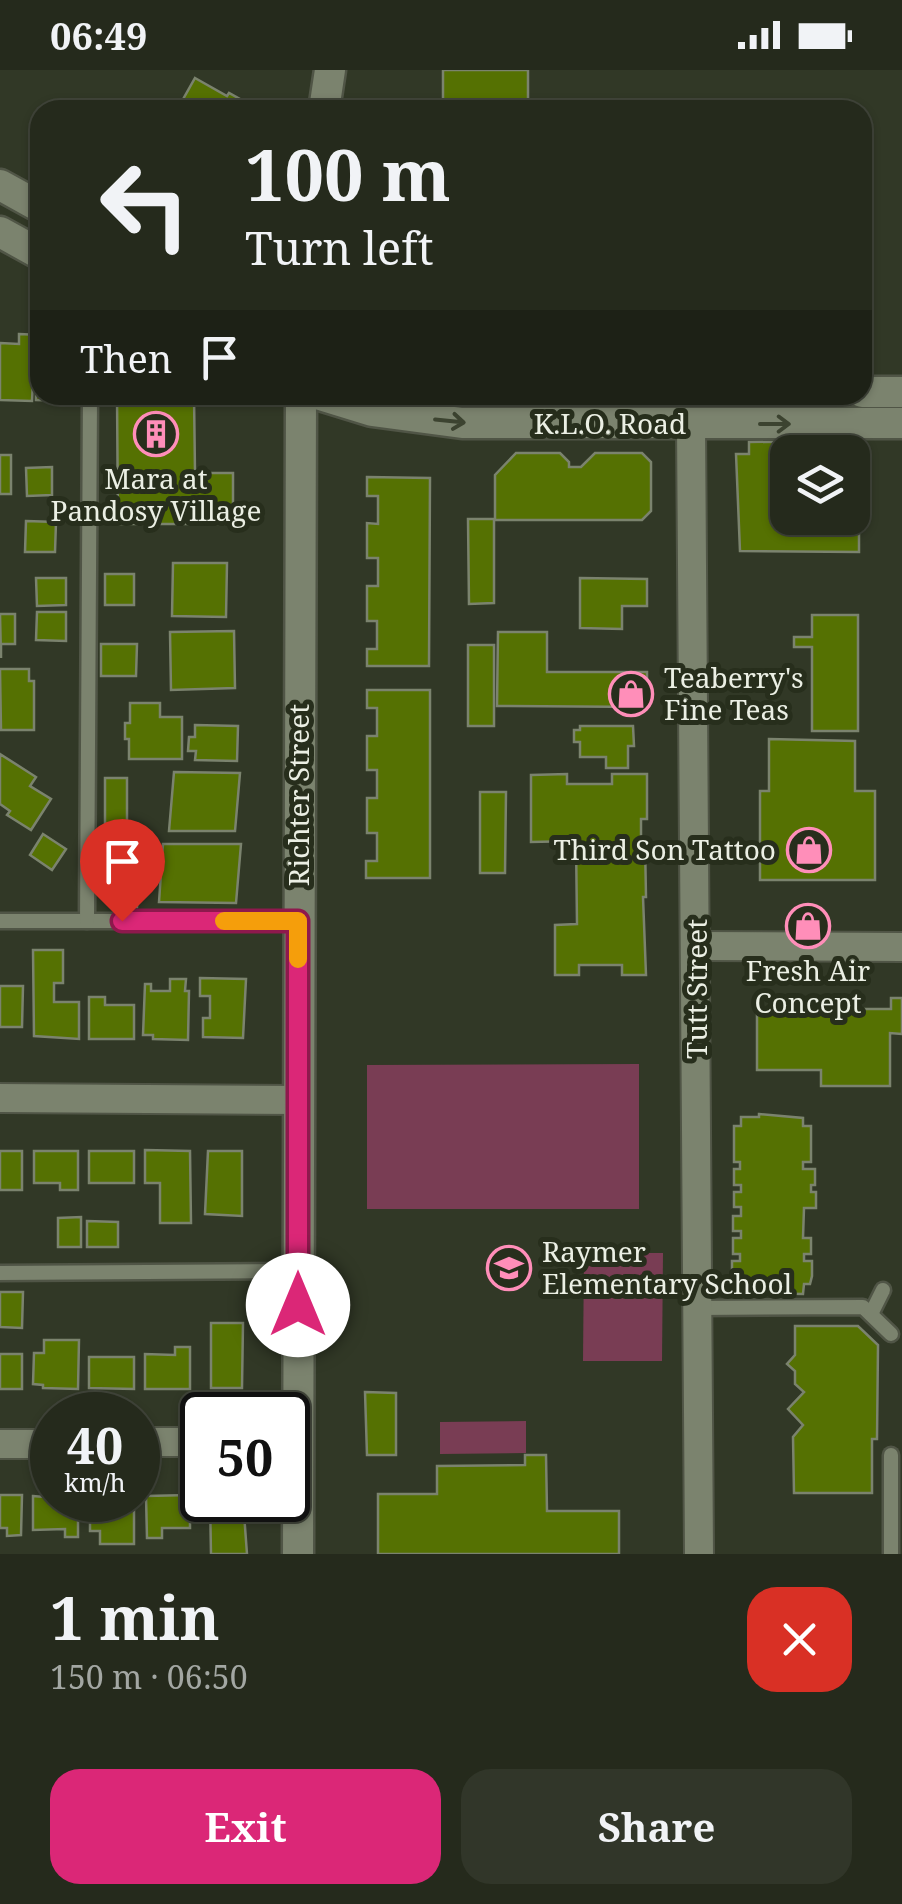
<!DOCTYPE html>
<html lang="en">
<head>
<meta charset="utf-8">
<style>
	:root { --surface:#252a1c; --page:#313629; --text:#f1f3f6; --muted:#a3a7a3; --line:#42463b; --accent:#db2777 }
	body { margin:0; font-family:"Noto Serif",serif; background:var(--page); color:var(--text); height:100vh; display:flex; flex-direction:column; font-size:38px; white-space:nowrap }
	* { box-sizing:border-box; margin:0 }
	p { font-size:32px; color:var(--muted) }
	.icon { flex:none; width:55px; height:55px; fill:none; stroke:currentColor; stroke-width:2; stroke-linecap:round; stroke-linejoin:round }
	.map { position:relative; height:1484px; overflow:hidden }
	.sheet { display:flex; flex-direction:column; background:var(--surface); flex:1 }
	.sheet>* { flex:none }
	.hud { position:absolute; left:30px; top:30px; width:842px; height:305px; border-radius:30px; box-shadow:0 2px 8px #0004,0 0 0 2px var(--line); background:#252a1c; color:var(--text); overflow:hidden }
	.tools { position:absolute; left:770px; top:365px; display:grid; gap:20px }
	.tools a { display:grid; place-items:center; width:100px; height:100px; border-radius:20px; background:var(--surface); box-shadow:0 2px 8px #0004,0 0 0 2px var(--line); font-size:50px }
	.speed { position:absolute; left:30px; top:1322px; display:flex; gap:20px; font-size:50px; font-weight:700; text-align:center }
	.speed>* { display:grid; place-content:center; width:130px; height:130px; border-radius:50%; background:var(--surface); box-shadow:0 2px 8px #0004,0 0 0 2px var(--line); line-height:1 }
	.speed small { font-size:25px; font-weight:400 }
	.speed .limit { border:5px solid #111; border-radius:15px; background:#fff; color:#111 }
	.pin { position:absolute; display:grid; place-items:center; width:85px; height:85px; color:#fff; margin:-102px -42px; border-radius:50% 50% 50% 0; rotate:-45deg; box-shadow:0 0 10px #0007 }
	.pin .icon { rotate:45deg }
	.me { position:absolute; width:110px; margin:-55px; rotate:0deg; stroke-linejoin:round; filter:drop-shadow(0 0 8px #0008) }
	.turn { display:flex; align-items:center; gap:35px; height:210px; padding:0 50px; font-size:45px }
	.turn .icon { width:130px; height:130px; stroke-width:2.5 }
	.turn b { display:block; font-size:70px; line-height:85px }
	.then { display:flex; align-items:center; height:95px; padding:0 50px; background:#0003; gap:20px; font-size:38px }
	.round { display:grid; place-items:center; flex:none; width:105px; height:105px; border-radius:30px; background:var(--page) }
	.summary { display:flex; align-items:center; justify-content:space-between; height:170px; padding:0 50px }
	h1 { font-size:60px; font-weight:700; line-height:75px }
	.button { display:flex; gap:20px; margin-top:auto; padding:20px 50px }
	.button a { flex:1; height:115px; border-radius:30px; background:var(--accent); color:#fff; font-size:40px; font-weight:700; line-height:115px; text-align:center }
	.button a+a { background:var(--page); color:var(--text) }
	.status { display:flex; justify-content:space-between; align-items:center; height:70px; padding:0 50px; background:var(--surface); direction:ltr }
	.status svg { height:28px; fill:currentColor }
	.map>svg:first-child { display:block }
	.green { fill:#793d54 }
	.building { fill:#557102; stroke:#7b836e; stroke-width:2.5; fill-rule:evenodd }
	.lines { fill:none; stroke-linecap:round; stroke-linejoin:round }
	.lane-casing { stroke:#505546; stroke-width:19 }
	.street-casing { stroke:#505546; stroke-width:32 }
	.secondary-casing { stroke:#505546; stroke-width:35 }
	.lane { stroke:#7b836e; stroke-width:14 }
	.street { stroke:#7b836e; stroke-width:28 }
	.secondary { stroke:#7b836e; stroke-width:30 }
	.oneway { stroke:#3c4330 }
	.route-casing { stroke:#8e194d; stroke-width:25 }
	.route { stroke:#db2777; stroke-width:18 }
	.slow { stroke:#f59e0b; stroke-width:18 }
	.labels { text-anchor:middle; stroke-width:10; stroke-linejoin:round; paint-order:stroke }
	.street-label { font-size:28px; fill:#ebefe4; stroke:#272e1c }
	.poi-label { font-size:28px; fill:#ebefe4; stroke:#272e1c }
</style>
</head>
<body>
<div class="status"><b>06:49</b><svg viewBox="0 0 49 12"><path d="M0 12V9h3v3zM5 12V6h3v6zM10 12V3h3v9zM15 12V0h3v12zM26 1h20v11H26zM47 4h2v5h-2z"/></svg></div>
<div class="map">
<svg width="902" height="1484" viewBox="0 0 902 1484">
	<rect width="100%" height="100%" fill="#313826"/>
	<g class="green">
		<polygon points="639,994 639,1139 367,1139 367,995"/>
		<polygon points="584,1183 663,1183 662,1291 583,1291"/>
		<polygon points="526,1351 526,1383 440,1384 440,1352"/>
	</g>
	<g class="building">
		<rect x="443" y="0" width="85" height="40"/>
		<polygon points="195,8 227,26 229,23 260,40 177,40"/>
		<polygon points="19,264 40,265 40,325 67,325 67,331 36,330 36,309 33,309 32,331 0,330 0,273 19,274"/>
		<polygon points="117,325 194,325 195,403 233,403 233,454 118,454"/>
		<path d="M 859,371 L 859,482 L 740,481 L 736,384 L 749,384 L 749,372 ZM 788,382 L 852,382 L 852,448 L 788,448 Z"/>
		<polygon points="516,383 560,383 569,392 569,397 581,397 595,383 642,383 651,392 651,441 642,450 495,450 495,405"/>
		<rect x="0" y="385" width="11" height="39"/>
		<polygon points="52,397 52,425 27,426 26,398"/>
		<polygon points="367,407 430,408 429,596 367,596 367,579 377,579 377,551 367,551 367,516 378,516 378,488 367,488 367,453 378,454 378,426 367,426"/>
		<polygon points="468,449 494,449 494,533 469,534"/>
		<polygon points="26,451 56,452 55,482 25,482"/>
		<polygon points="173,493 227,493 226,547 172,546"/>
		<rect x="105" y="504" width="29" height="31"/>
		<polygon points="36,508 66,508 66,535 37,536"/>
		<polygon points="580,508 647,509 647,536 622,536 622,559 580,558"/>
		<polygon points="37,542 66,542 66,571 36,570"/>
		<polygon points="0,544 15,544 15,574 1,574 1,588"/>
		<polygon points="812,545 858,545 858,661 812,661 812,577 794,577 794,567 812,567"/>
		<polygon points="234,561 235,618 171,620 170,562"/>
		<polygon points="498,562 547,562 547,602 647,602 647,637 497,636"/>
		<polygon points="101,574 137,574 136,606 101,606"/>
		<rect x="468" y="575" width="26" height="81"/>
		<polygon points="0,599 29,599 29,611 34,611 34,660 1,660"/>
		<polygon points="367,620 430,620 430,808 366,808 366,791 377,791 377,763 367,763 367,728 377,728 377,700 367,700 367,666 377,666 377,638 367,638"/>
		<polygon points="130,633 160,633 160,647 182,647 182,689 129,689 129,669 125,669 125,653 130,653"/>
		<polygon points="195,655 238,656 237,691 195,690 196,681 188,681 189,667 195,667"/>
		<polygon points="580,656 633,656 634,676 628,676 628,698 606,698 606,687 580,687 580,672 574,672 574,660 580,660"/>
		<polygon points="769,669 855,671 855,721 875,721 875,810 760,810 760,721 769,721"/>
		<polygon points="0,684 36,707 30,716 51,729 31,760 7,745 10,741 0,734"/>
		<polygon points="174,702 240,703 235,761 169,761"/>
		<polygon points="567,704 567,714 612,714 612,704 647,704 647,749 641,749 641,772 645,772 646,827 643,827 646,905 622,905 622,895 579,895 579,905 555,905 555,855 577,854 576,771 531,772 531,705"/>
		<rect x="105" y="708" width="22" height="48"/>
		<polygon points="480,722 506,722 505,803 480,803"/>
		<polygon points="43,764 66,779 52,800 30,785"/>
		<polygon points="163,774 241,774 236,833 159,832"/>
		<polygon points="113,780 137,780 137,804 147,807 147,817 138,820 137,837 117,837 117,825 113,825"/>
		<polygon points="33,880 63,880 63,913 54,913 54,932 79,932 79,969 34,966"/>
		<polygon points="200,908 246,909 243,968 203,967 203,948 210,948 210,926 200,926"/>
		<polygon points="170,909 186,909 185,921 189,921 188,970 153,969 153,965 143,965 145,914 151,914 151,921 170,921"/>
		<polygon points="0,916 23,916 22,957 0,957"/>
		<polygon points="89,927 105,927 105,935 134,935 134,969 89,969"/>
		<polygon points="891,928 902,928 902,964 890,963 890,1016 821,1016 821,1000 757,1000 757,938 801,938 801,932 831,932 831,939 891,939"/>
		<polygon points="759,1044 803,1048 803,1056 811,1056 811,1092 803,1092 803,1099 815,1099 815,1115 811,1115 811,1122 816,1122 816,1138 804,1138 803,1168 811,1168 811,1184 804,1184 804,1191 812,1191 812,1206 810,1214 804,1214 803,1224 740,1223 740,1214 732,1214 732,1191 740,1191 740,1184 733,1184 733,1168 741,1168 741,1161 733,1161 733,1146 741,1146 741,1137 734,1137 734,1122 741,1122 741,1115 734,1115 734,1099 740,1099 740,1092 734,1092 734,1056 741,1056 741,1047 759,1047"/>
		<polygon points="145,1080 190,1081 191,1153 160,1153 160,1113 145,1113"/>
		<rect x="0" y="1081" width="22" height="39"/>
		<polygon points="34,1081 78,1081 78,1120 60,1120 60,1113 34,1113"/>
		<rect x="89" y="1081" width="45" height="32"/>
		<polygon points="208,1081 242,1081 242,1146 205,1144"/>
		<polygon points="81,1147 81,1177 58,1177 58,1148"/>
		<polygon points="87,1151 118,1152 118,1177 87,1177"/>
		<polygon points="0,1222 23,1222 22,1258 0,1257"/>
		<polygon points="211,1253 243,1253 242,1318 211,1318"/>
		<polygon points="795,1256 858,1256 878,1275 877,1369 872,1369 872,1423 794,1423 793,1367 803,1355 788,1339 804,1322 795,1314 795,1301 787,1294 795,1285"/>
		<polygon points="44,1270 79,1270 78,1319 43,1318 43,1315 33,1314 34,1283 44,1283"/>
		<polygon points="175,1277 190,1277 190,1319 145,1319 145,1284 175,1285"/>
		<rect x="0" y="1284" width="22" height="35"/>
		<polygon points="89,1287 134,1287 134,1319 89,1318"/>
		<polygon points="365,1322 396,1323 396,1385 367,1385"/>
		<polygon points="525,1385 546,1385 547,1441 619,1441 619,1484 378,1484 378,1424 437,1424 437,1396 525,1395"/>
		<polygon points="0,1425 22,1425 21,1465 7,1466 7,1458 0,1458"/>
		<polygon points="190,1425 190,1458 162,1458 162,1468 147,1468 146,1426"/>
		<polygon points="33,1426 78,1430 78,1467 65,1467 65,1459 33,1460"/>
		<polygon points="90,1430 134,1430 134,1474 100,1474 100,1461 90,1461"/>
		<polygon points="210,1430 243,1430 247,1484 211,1484"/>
	</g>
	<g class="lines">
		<defs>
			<g id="lane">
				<polyline points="0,851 298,851"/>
				<polyline points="87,851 90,325"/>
				<polyline points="0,1203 299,1201"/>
				<polyline points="698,1238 863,1237 891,1264"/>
				<polyline points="871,1244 883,1220"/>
				<polyline points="891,1385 891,1484"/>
			</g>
			<g id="street">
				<polyline points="691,354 699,1484"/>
				<polyline points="697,876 902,877"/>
				<polyline points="0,1028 299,1030"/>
				<polyline points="138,1372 202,1372"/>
				<polyline points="0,1374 52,1374"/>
			</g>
			<g id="secondary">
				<polyline points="324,40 330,0"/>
				<polyline points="0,115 40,137"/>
				<polyline points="0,162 40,184"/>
				<polyline points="862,322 902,322"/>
				<polyline points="320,325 372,341 462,353 902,353"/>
				<polyline points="298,1484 301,325"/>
			</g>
		</defs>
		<use href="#lane" class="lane-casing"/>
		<use href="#street" class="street-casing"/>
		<use href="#secondary" class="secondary-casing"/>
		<use href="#lane" class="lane"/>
		<use href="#street" class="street"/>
		<use href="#secondary" class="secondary"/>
	</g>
	<defs><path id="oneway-shaft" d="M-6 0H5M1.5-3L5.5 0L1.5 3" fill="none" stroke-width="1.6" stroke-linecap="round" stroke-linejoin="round" transform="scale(2.5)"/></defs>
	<g class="oneway">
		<use href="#oneway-shaft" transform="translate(450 351) rotate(6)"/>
		<use href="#oneway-shaft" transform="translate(775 354)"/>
	</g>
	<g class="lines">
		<defs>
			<polyline id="route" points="122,851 298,851 298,1235"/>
		</defs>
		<use href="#route" class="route-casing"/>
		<use href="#route" class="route"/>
		<polyline class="slow" points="224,851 298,851 298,889"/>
	</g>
	<defs>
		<symbol id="building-ring" viewBox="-11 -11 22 22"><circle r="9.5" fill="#272e1c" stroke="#ff8eb9" stroke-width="1.5"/><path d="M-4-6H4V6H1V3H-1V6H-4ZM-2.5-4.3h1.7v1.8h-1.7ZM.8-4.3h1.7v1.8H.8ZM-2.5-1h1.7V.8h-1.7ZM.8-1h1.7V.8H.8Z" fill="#ff8eb9"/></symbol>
		<symbol id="shop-ring" viewBox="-11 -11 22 22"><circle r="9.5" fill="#272e1c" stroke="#ff8eb9" stroke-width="1.5"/><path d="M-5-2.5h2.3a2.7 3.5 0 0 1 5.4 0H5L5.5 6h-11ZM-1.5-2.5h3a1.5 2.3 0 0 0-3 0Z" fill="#ff8eb9"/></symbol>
		<symbol id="school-ring" viewBox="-11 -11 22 22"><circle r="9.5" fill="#272e1c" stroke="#ff8eb9" stroke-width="1.5"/><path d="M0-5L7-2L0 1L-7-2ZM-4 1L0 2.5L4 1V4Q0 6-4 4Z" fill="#ff8eb9"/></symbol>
	</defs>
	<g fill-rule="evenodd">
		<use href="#building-ring" x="131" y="339" width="50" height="50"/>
		<use href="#shop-ring" x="606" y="599" width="50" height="50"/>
		<use href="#shop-ring" x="784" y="755" width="50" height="50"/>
		<use href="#shop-ring" x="783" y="831" width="50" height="50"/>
		<use href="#school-ring" x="484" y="1173" width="50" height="50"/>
	</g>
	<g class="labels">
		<g class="street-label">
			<text x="610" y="364">K.L.O. Road</text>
			<text transform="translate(299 725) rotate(-90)" y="10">Richter Street</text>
			<text transform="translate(697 919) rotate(-90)" y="10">Tutt Street</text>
		</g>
		<g class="poi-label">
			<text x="156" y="419">Mara at<tspan x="156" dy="32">Pandosy Village</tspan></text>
			<text x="664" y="618" text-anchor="start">Teaberry's<tspan x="664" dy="32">Fine Teas</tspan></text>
			<text x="776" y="790" text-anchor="end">Third Son Tattoo</text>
			<text x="808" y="911">Fresh Air<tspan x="808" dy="32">Concept</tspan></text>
			<text x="542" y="1192" text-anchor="start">Raymer<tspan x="542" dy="32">Elementary School</tspan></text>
		</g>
	</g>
</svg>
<div class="tools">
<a><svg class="icon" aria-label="layers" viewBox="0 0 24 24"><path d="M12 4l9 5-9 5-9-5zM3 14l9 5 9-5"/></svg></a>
</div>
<div class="speed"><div>40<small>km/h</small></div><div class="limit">50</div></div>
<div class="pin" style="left:122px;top:851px;background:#d93025"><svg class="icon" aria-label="arrive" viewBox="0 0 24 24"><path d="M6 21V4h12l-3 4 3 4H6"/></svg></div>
<svg class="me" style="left:298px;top:1235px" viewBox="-20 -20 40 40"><circle r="19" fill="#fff"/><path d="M0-13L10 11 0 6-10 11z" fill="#db2777"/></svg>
<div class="hud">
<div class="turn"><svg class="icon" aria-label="left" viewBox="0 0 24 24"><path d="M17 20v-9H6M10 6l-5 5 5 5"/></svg><div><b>100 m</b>Turn left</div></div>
<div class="then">Then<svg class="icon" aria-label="arrive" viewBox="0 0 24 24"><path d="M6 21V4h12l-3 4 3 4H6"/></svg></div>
</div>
</div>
<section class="sheet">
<div class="summary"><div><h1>1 min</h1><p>150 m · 06:50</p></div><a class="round" style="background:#d93025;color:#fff"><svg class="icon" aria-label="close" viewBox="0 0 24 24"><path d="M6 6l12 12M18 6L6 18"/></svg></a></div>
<div class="button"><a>Exit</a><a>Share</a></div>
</section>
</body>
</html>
